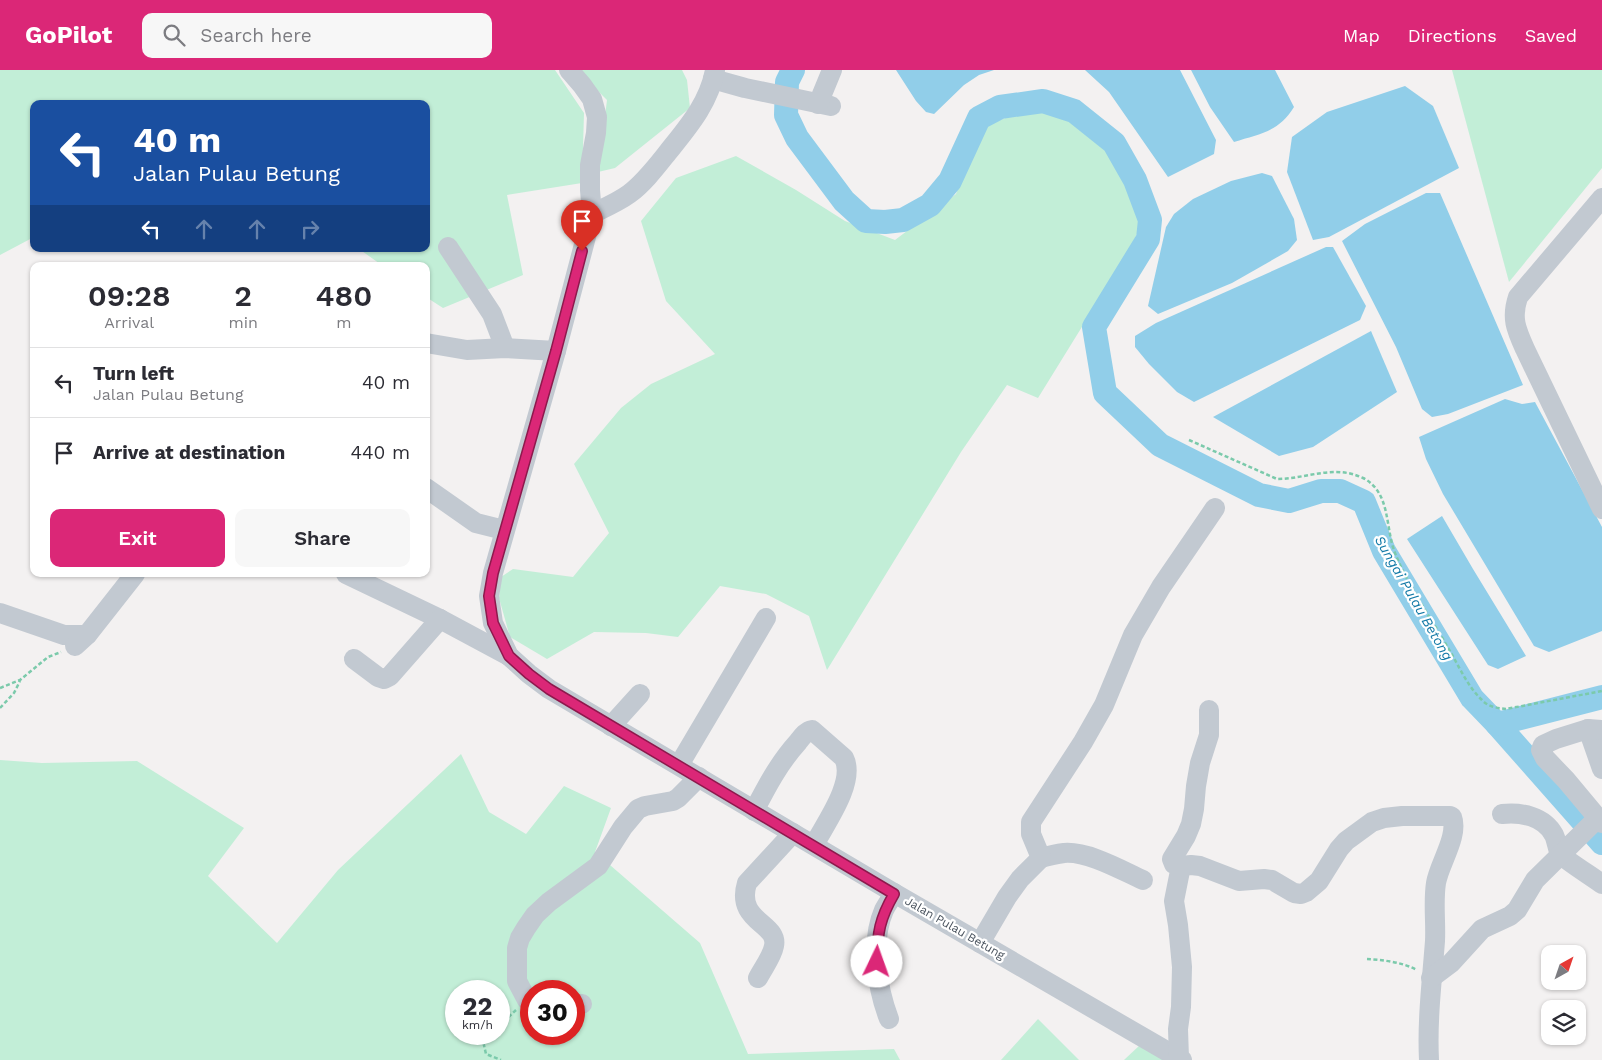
<!DOCTYPE html>
<html lang="en">
<head>
<meta charset="utf-8">
<style>
	:root { --surface:#fff; --page:#f7f7f7; --text:#2b2b33; --muted:#7c7c81; --line:#e1e1e2; --accent:#db2777 }
	body { margin:0; font-family:"Work Sans",sans-serif; background:var(--page); color:var(--text); height:100vh; display:flex; flex-direction:column; font-size:19px; white-space:nowrap }
	* { box-sizing:border-box; margin:0 }
	p { font-size:16px; color:var(--muted) }
	.icon { flex:none; width:28px; height:28px; fill:none; stroke:currentColor; stroke-width:2; stroke-linecap:round; stroke-linejoin:round }
	.map { position:relative; flex:1; overflow:hidden }
	.sheet { position:absolute; left:30px; top:192px; width:400px; height:315px; display:flex; flex-direction:column; background:var(--surface); border-radius:10px; box-shadow:0 1px 4px #0004 }
	.sheet>* { flex:none }
	.banner { position:absolute; left:30px; top:30px; width:400px; height:152px; border-radius:10px; box-shadow:0 1px 4px #0004; background:#1a4fa0; color:#fff; overflow:hidden }
	.needle { width:32px; rotate:40deg }
	.controls { position:absolute; left:1541px; top:875px; display:grid; gap:10px }
	.controls a { display:grid; place-items:center; width:45px; height:45px; border-radius:10px; background:var(--surface); box-shadow:0 1px 4px #0004; font-size:25px }
	.speed { position:absolute; left:445px; top:910px; display:flex; gap:10px; font-size:25px; font-weight:700; text-align:center }
	.speed>* { display:grid; place-content:center; width:65px; height:65px; border-radius:50%; background:var(--surface); box-shadow:0 1px 4px #0004; line-height:1 }
	.speed small { font-size:12px; font-weight:400 }
	.speed .limit { border:8px solid #d22; background:#fff; color:#111 }
	.pin { position:absolute; display:grid; place-items:center; width:42px; height:42px; color:#fff; margin:-51px -21px; border-radius:50% 50% 50% 0; rotate:-45deg; box-shadow:0 0 5px #0007 }
	.pin .icon { rotate:45deg }
	.me { position:absolute; width:55px; margin:-28px; rotate:3deg; stroke-linejoin:round; filter:drop-shadow(0 0 4px #0008) }
	.turn { display:flex; align-items:center; gap:18px; height:105px; padding:0 20px; font-size:22px }
	.turn .icon { width:65px; height:65px; stroke-width:2.5 }
	.turn b { display:block; font-size:35px; line-height:42px }
	.lanes { display:flex; align-items:center; height:48px; padding:0 20px; background:#0003; justify-content:center; gap:25px; direction:ltr }
	.lanes .off { opacity:.35 }
	.eta { display:flex; justify-content:space-evenly; align-items:center; height:85px; text-align:center }
	.eta b { font-size:30px; font-weight:600; line-height:35px }
	.button { display:flex; gap:10px; margin-top:auto; padding:10px 20px }
	.button a { flex:1; height:58px; border-radius:10px; background:var(--accent); color:#fff; font-size:20px; font-weight:600; line-height:58px; text-align:center }
	.button a+a { background:var(--page); color:var(--text) }
	ul { padding:0; list-style:none }
	li { display:flex; align-items:center; gap:15px; height:70px; padding:0 20px; border-top:1px solid var(--line) }
	li div { flex:1 }
	li b { display:block; font-size:19px }
	li em { font-style:normal }
	header { display:flex; align-items:center; gap:30px; box-sizing:border-box; height:70px; padding:0 25px; background:var(--accent); color:#fff }
	header strong { font-size:24px }
	nav { display:flex; gap:28px; margin-inline-start:auto; font-size:18px }
	.search { width:350px; height:45px; background:var(--page); display:flex; align-items:center; gap:12px; box-sizing:border-box; padding:0 18px; border-radius:10px; color:var(--muted); font-size:19px }
	.map>svg:first-child { display:block }
	.green { fill:#c2eed7; fill-rule:evenodd }
	.water { fill:#91cee9 }
	.lines { fill:none; stroke-linecap:round; stroke-linejoin:round }
	.river { stroke:#91cee9; stroke-width:24 }
	.path { stroke:#7bcaab; stroke-width:2.5; stroke-dasharray:4 2.5; stroke-linecap:butt }
	.minor { stroke:#c2c9d1; stroke-width:20 }
	.route-casing { stroke:#8e194d; stroke-width:12 }
	.route { stroke:#db2777; stroke-width:9 }
	.labels { text-anchor:middle; stroke-width:4.5; stroke-linejoin:round; paint-order:stroke }
	.street-label { font-size:12px; fill:#49525d; stroke:#fff }
	.water-label { font-size:14px; font-style:italic; fill:#137aa7; stroke:#fff }
</style>
</head>
<body>
<header>
<strong>GoPilot</strong>
<div class="search"><svg class="icon" aria-label="search" viewBox="0 0 24 24"><circle cx="10" cy="10" r="6"/><path d="M15 15l6 6"/></svg>Search here</div>
<nav><a>Map</a><a>Directions</a><a>Saved</a></nav>
</header>
<div class="map">
<svg width="1602" height="990" viewBox="0 0 1602 990">
	<rect width="100%" height="100%" fill="#f3f1f1"/>
	<g class="green">
		<polygon points="0,0 555,0 584,43 582,113 507,125 523,205 443,238 426,227 426,196 383,196 359,179 426,179 426,34 34,34 34,167 0,185"/>
		<polygon points="577,0 682,0 687,10 690,38 615,98 598,102 607,30"/>
		<polygon points="1452,0 1602,0 1602,98 1509,212"/>
		<polygon points="1023,41 1063,44 1104,75 1125,109 1141,156 1127,184 1038,328 1007,315 961,382 827,600 809,546 766,524 720,516 678,567 646,563 594,562 547,589 510,567 499,528 501,507 513,499 573,507 609,463 574,394 621,338 651,314 715,284 666,231 641,151 676,108 736,86 796,120 845,151 895,170 956,124 978,59"/>
		<path d="M 461,684 L 489,742 L 526,764 L 564,716 L 611,738 L 595,782 L 700,873 L 748,984 L 894,979 L 900,990 L 0,990 L 0,690 L 42,693 L 137,691 L 244,758 L 208,806 L 277,873 L 338,800 ZM 456,921 L 499,921 L 499,964 L 456,964 ZM 531,921 L 574,921 L 574,964 L 531,964 Z"/>
		<polygon points="1038,949 1079,990 1001,990"/>
		<polygon points="1140,975 1164,990 1124,990"/>
	</g>
	<g class="water">
		<polygon points="896,0 994,0 979,5 964,15 934,44 926,42 916,31"/>
		<polygon points="1085,0 1180,0 1216,70 1214,84 1168,107 1109,22"/>
		<path d="M 1191,0 L 1275,0 L 1294,37 C 1279,62 1259,64 1234,72 L 1210,37 Z"/>
		<polygon points="1405,16 1433,36 1459,98 1329,167 1313,170 1287,102 1292,67 1327,42"/>
		<polygon points="1262,103 1272,106 1294,149 1297,170 1288,181 1232,213 1158,244 1148,236 1166,157 1174,144 1193,129 1231,111"/>
		<polygon points="1426,123 1440,123 1523,315 1448,344 1432,347 1422,339 1396,277 1342,171 1365,154"/>
		<polygon points="1326,177 1333,177 1366,236 1360,250 1194,332 1177,322 1149,294 1135,277 1135,266 1156,253"/>
		<polygon points="1371,261 1397,322 1313,377 1279,386 1213,347"/>
		<polygon points="1505,329 1522,334 1535,332 1602,457 1602,561 1549,582 1534,576 1443,424 1426,389 1419,367"/>
		<polygon points="1442,446 1473,499 1526,586 1498,599 1488,595 1407,469"/>
	</g>
	<g class="lines">
		<g class="river">
			<polyline points="793,0 787,12 786,45 797,68 844,131 866,151 885,152 903,150 930,135 950,111 979,48 1000,37 1043,31 1074,41 1114,73 1135,110 1150,150 1148,169 1094,257 1105,323 1160,375 1259,425 1289,431 1321,421 1340,421 1364,432 1384,481 1472,628 1497,654 1602,773"/>
			<polyline points="1497,654 1602,627"/>
		</g>
		<g class="path">
			<path d="M 1189,370 L 1277,409 C 1306,409 1334,394 1363,408 C 1391,422 1385,458 1395,483 C 1408,516 1429,545 1447,576 C 1458,594 1467,616 1482,630 C 1488,637 1498,638 1506,639 L 1602,621"/>
			<polyline points="0,618 20,610 48,587 61,582"/>
			<polyline points="0,638 14,623 20,611"/>
			<path d="M 1367,889 C 1383,890 1402,892 1417,900"/>
			<polyline points="499,956 516,940"/>
			<polyline points="491,964 483,971 486,984 501,990"/>
		</g>
		<g class="minor">
			<polyline points="569,0 582,15 592,29 597,47 596,63 590,95 590,120 592,144 556,281 493,503 489,526 493,553 509,586 529,604 549,619 894,823 1182,990"/>
			<polyline points="713,9 745,18 831,36"/>
			<polyline points="818,34 832,0"/>
			<path d="M 1602,128 L 1518,227 C 1511,248 1516,259 1525,279 L 1602,439"/>
			<path d="M 592,144 C 604,138 618,132 629,124 C 644,113 656,97 668,82 C 688,57 709,33 715,0"/>
			<polyline points="448,177 492,244 505,278"/>
			<polyline points="426,273 467,280 505,278 556,281"/>
			<polyline points="426,418 476,453 504,460"/>
			<polyline points="346,504 440,549 509,586"/>
			<polyline points="0,543 64,565 87,565"/>
			<polyline points="75,576 87,565 135,504"/>
			<polyline points="354,589 378,607 384,609 390,606 440,549"/>
			<polyline points="611,656 640,624"/>
			<polyline points="1588,659 1602,699"/>
			<polyline points="1602,660 1588,659 1556,669 1543,675 1541,680 1545,688 1566,710 1602,753"/>
			<polyline points="679,695 766,548"/>
			<path d="M 754,741 C 767,716 779,693 798,672 C 802,667 806,661 812,660 L 844,688 C 856,712 825,754 814,775"/>
			<path d="M 1502,744 C 1521,742 1544,746 1554,765 C 1557,771 1557,778 1560,784 C 1564,789 1594,808 1602,814"/>
			<path d="M 1041,788 C 1048,786 1056,784 1064,783 C 1088,781 1121,800 1143,810"/>
			<path d="M 1181,796 L 1191,795 L 1200,796 L 1239,811 L 1264,809 L 1272,810 L 1294,823 L 1301,824 L 1306,822 L 1319,811 L 1339,779 L 1346,771 L 1372,752 L 1384,748 L 1402,746 L 1450,746 L 1452,747 C 1459,766 1439,794 1436,813 C 1433,832 1436,852 1435,871 C 1432,911 1427,950 1429,990"/>
			<polyline points="980,873 1007,827 1020,809 1041,788 1031,764 1031,752 1083,672 1104,635 1133,565 1161,517 1215,438"/>
			<path d="M 758,908 C 763,898 772,887 774,876 C 779,853 735,852 747,813 L 793,763"/>
			<polyline points="1431,908 1451,893 1482,859 1510,846 1517,840 1535,810 1598,748 1602,750"/>
			<polyline points="531,932 527,930 517,911 517,878 520,868 526,858 535,845 549,832 598,796 623,757 638,739 645,736 673,731 678,728 699,707"/>
			<polyline points="574,934 582,934"/>
			<path d="M 889,949 C 877,918 870,872 884,840 C 887,834 891,829 894,823"/>
			<polyline points="1179,988 1178,959 1181,937 1182,897 1178,855 1174,831 1181,796 1174,794 1172,789 1186,766 1191,754 1194,739 1196,716 1200,693 1209,665 1209,640"/>
		</g>
	</g>
	<g class="lines">
		<defs>
			<path id="route" d="M 582,181 L 556,281 L 493,503 L 489,526 L 493,553 L 509,586 L 529,604 L 549,619 L 894,824 C 880,848 877,863 877,892"/>
		</defs>
		<use href="#route" class="route-casing"/>
		<use href="#route" class="route"/>
	</g>
	<g class="labels">
		<g class="street-label">
			<text transform="translate(955 858) rotate(30)" y="4">Jalan Pulau Betung</text>
		</g>
		<g class="water-label">
			<text transform="translate(1414 528) rotate(60)" y="5">Sungai Pulau Betong</text>
		</g>
	</g>
</svg>
<div class="controls">
<a><svg class="needle" viewBox="-14 -14 28 28"><path d="M0-13l5 13h-10z" fill="#e53935"/><path d="M0 13l5-13h-10z" fill="#7c7c81"/></svg></a>
<a><svg class="icon" aria-label="layers" viewBox="0 0 24 24"><path d="M12 4l9 5-9 5-9-5zM3 14l9 5 9-5"/></svg></a>
</div>
<div class="speed"><div>22<small>km/h</small></div><div class="limit">30</div></div>
<div class="pin" style="left:582px;top:181px;background:#d93025"><svg class="icon" aria-label="arrive" viewBox="0 0 24 24"><path d="M6 21V4h12l-3 4 3 4H6"/></svg></div>
<svg class="me" style="left:877px;top:892px" viewBox="-20 -20 40 40"><circle r="19" fill="#fff"/><path d="M0-13L10 11 0 6-10 11z" fill="#db2777"/></svg>
<div class="banner">
<div class="turn"><svg class="icon" aria-label="left" viewBox="0 0 24 24"><path d="M17 20v-9H6M10 6l-5 5 5 5"/></svg><div><b>40 m</b>Jalan Pulau Betung</div></div>
<div class="lanes"><svg class="icon" aria-label="left" viewBox="0 0 24 24"><path d="M17 20v-9H6M10 6l-5 5 5 5"/></svg><svg class="icon off" aria-label="ahead" viewBox="0 0 24 24"><path d="M12 20V5M6 11l6-6 6 6"/></svg><svg class="icon off" aria-label="ahead" viewBox="0 0 24 24"><path d="M12 20V5M6 11l6-6 6 6"/></svg><svg class="icon off" aria-label="right" viewBox="0 0 24 24"><path d="M7 20v-9h11M14 6l5 5-5 5"/></svg></div>
</div>
<section class="sheet">
<div class="eta">
<div><b>09:28</b><p>Arrival</p></div>
<div><b>2</b><p>min</p></div>
<div><b>480</b><p>m</p></div>
</div>
<ul>
<li><svg class="icon" aria-label="left" viewBox="0 0 24 24"><path d="M17 20v-9H6M10 6l-5 5 5 5"/></svg><div><b>Turn left</b><p>Jalan Pulau Betung</p></div><em>40 m</em></li>
<li><svg class="icon" aria-label="arrive" viewBox="0 0 24 24"><path d="M6 21V4h12l-3 4 3 4H6"/></svg><div><b>Arrive at destination</b></div><em>440 m</em></li>
</ul>
<div class="button"><a>Exit</a><a>Share</a></div>
</section>
</div>
</body>
</html>
